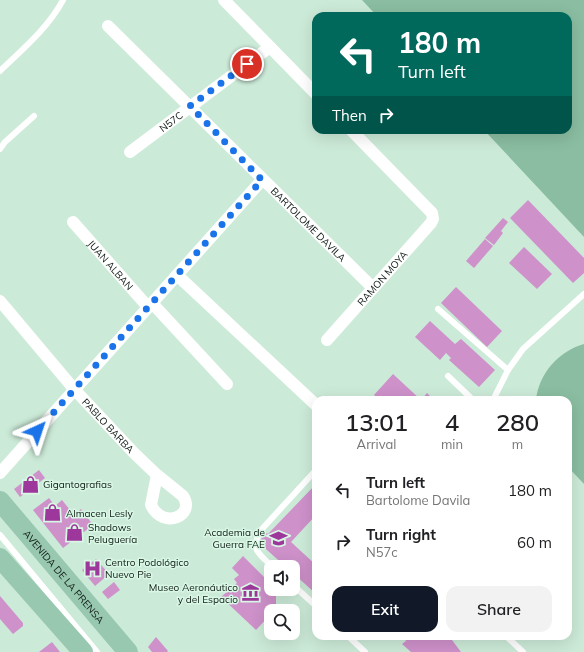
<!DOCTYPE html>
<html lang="en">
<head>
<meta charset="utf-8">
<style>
	:root { --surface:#fff; --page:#f2f2f2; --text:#202124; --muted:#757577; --accent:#111827 }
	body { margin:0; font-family:Mulish,sans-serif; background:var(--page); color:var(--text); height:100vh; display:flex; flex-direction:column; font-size:15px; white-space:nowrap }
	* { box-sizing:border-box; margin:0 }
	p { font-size:13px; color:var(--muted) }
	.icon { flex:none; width:22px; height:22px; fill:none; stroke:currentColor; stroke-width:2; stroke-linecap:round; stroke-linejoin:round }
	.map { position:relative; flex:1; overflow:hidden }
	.sheet { position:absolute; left:312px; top:396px; width:260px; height:244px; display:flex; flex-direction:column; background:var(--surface); border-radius:12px; box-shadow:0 4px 16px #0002 }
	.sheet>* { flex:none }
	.guide { position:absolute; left:312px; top:12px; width:260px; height:122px; border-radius:12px; box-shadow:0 4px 16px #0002; background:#00695c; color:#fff; overflow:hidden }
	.controls { position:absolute; left:264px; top:560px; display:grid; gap:8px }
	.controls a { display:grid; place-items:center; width:36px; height:36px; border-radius:8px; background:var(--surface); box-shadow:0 4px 16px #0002; font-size:20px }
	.pin { position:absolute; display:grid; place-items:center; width:34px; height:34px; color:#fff; margin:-17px; border:2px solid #fff; border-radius:50%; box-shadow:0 1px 4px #0007 }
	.me { position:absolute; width:44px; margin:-22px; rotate:42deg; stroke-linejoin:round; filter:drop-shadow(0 0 3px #0008) }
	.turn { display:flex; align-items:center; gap:14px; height:84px; padding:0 20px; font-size:18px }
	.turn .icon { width:52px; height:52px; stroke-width:2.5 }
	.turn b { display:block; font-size:28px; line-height:34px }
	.then { display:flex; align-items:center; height:38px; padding:0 20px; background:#0003; gap:8px; font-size:15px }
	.eta { display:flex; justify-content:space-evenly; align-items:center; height:68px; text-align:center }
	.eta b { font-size:24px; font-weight:600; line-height:28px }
	.primary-button { display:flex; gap:8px; margin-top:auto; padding:8px 20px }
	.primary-button a { flex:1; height:46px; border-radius:12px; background:var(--accent); color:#fff; font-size:16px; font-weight:600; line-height:46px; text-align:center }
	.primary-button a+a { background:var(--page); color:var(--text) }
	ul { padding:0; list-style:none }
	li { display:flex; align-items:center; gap:12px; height:52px; padding:0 20px }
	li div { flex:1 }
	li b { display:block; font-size:15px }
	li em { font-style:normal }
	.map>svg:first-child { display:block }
	.green { fill:#8abda1 }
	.building { fill:#ce91ca }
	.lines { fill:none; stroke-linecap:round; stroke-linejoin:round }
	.lane { stroke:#fff; stroke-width:6 }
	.street { stroke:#fff; stroke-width:12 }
	.primary { stroke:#98c8b0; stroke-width:20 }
	.route { stroke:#1a73e8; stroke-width:7; stroke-dasharray:0 12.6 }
	.labels { text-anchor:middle; stroke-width:3; stroke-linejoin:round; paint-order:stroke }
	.street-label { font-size:10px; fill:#101b15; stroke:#d9f7e5 }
	.poi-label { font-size:10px; fill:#101b15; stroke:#d9f7e5; text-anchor:start }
</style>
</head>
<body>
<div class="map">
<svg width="584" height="652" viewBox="0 0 584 652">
	<rect width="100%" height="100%" fill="#ccead8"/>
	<g class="green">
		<polygon points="362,0 584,0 584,237 484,130 568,130 568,16 377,16"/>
		<path d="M 584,344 L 584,484 L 568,467 L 568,400 L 536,400 C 539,373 559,351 584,344 Z"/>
	</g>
	<g class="building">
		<polygon points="528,200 584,258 584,273 573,283 510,218"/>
		<polygon points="503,218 508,222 501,231 503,233 494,245 485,238"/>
		<polygon points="485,239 493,246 474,268 466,261"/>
		<polygon points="524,247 552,274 537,289 509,263"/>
		<polygon points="456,287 502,331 487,347 441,303"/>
		<polygon points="430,321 455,344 461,339 495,370 479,387 449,360 451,358 446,353 440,360 415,337"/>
		<polygon points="393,374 421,400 427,393 434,400 379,400 374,395"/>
		<polygon points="39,470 45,478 20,497 14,489"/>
		<polygon points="316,484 316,515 291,542 316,565 316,594 293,573 293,567 286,567 258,542 267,533 268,534"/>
		<polygon points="49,498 55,506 62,500 74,515 81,509 93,525 63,548 33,510"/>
		<polygon points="243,556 271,584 271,589 276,589 276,609 274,611 271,611 271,614 256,630 221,597 237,583 234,579 239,575 232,568"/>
		<polygon points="96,559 109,574 95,586 82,570"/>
		<polygon points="114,582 120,590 108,599 102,592"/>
		<polygon points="0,596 23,623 23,626 13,634 0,619"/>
		<polygon points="406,636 449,636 461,652 411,652 402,644 406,641 404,638"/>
		<polygon points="156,637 168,651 167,652 152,652 148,647"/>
		<polygon points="52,642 60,652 39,652"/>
	</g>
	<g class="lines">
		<g class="lane">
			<path d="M 0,71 C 23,49 48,28 63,0"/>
			<polyline points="0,149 5,142 34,116"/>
			<polyline points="438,309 508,370"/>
			<polyline points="448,376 473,400"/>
			<polyline points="493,400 508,370 523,349 584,294"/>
			<polyline points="0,535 97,652"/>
			<path d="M 273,567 C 258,554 249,548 262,529 L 316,470"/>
			<polyline points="293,585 316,606"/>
			<polyline points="348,636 365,652"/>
			<polyline points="506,636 523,652"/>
		</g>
		<g class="street">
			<polyline points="224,0 316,94"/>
			<path id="s1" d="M 108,26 L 373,288"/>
			<path id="s2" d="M 130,152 L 270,47"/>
			<path id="s3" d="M 73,222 L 148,307"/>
			<polyline points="177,275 316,405"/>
			<path id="s4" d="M 0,301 L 74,389 L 134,453 L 157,475 L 183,496 C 196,516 163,530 151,505 L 157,475"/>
			<polyline points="152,303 227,384"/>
			<path id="s5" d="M 327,340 L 431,223 L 433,219 L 432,213 L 351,130"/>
			<polyline points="0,473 262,180"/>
		</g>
		<g class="primary">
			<path id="s6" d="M 0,501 L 128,652"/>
			<polyline points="0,558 83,652"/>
		</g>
	</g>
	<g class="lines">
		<polyline class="route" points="37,431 262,180 190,106 247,64"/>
	</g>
	<defs>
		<symbol id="shop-bare" viewBox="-9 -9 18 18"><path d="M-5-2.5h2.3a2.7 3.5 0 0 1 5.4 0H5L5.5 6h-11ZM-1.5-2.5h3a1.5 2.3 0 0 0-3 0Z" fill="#9e379b" stroke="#d9f7e5" stroke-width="2.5" paint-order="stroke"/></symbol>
		<symbol id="university-bare" viewBox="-9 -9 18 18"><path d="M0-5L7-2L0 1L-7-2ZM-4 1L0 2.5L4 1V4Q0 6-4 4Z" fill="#9e379b" stroke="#d9f7e5" stroke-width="2.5" paint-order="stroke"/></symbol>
		<symbol id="hospital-bare" viewBox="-9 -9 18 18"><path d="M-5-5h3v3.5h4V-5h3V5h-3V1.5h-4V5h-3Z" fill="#9e379b" stroke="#d9f7e5" stroke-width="2.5" paint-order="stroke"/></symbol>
		<symbol id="museum-bare" viewBox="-9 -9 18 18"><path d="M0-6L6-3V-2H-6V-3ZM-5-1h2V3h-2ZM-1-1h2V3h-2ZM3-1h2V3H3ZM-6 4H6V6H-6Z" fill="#9e379b" stroke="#d9f7e5" stroke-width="2.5" paint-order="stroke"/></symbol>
	</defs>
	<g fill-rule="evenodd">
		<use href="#shop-bare" x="18" y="472" width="25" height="25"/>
		<use href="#shop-bare" x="40" y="500" width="25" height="25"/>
		<use href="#shop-bare" x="62" y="520" width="25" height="25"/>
		<use href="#university-bare" x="266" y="526" width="25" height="25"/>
		<use href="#hospital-bare" x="80" y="556" width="25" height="25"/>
		<use href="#museum-bare" x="238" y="580" width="25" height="25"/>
	</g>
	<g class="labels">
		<g class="street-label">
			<text dy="4" stroke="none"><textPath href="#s2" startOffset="51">N57C</textPath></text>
			<text dy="4" stroke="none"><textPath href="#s1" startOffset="282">BARTOLOME DAVILA</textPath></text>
			<text dy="4" stroke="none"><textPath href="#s3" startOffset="57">JUAN ALBAN</textPath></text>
			<text dy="4" stroke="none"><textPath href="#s5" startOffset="83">RAMON MOYA</textPath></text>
			<text dy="4" stroke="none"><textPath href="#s4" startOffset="165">PABLO BARBA</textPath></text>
			<text dy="4" stroke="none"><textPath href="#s6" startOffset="99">AVENIDA DE LA PRENSA</textPath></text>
		</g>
		<g class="poi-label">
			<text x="43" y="488">Gigantografias</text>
			<text x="66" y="517">Almacen Lesly</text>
			<text x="88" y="531">Shadows<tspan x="88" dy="12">Peluguería</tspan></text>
			<text x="265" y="536" text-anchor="end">Academia de<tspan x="265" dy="12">Guerra FAE</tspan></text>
			<text x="105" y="566">Centro Podológico<tspan x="105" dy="12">Nuevo Pie</tspan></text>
			<text x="238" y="591" text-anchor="end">Museo Aeronáutico<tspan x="238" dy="12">y del Espacio</tspan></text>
		</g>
	</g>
</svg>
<div class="controls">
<a><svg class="icon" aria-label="sound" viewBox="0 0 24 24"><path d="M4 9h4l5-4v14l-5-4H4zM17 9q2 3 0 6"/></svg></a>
<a><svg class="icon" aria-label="search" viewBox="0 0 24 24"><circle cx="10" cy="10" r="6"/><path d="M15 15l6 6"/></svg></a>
</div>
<div class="pin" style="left:247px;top:64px;background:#d93025"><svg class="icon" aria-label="arrive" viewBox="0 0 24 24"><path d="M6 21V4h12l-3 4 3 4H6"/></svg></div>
<svg class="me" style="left:37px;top:431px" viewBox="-20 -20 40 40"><path d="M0-17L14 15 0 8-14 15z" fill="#1a73e8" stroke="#fff" stroke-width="4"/></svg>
<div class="guide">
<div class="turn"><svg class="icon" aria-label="left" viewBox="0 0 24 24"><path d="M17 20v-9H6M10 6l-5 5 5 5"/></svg><div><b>180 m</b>Turn left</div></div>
<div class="then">Then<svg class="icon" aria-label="right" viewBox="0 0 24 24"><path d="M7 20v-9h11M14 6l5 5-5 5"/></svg></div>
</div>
<section class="sheet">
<div class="eta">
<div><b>13:01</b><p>Arrival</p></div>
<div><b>4</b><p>min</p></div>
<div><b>280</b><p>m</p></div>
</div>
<ul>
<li><svg class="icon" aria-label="left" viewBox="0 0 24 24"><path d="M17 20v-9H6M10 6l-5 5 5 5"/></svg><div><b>Turn left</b><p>Bartolome Davila</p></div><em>180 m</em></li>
<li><svg class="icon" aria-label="right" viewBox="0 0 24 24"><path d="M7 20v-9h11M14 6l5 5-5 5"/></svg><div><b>Turn right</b><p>N57c</p></div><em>60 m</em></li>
</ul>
<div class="primary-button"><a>Exit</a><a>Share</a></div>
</section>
</div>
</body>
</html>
